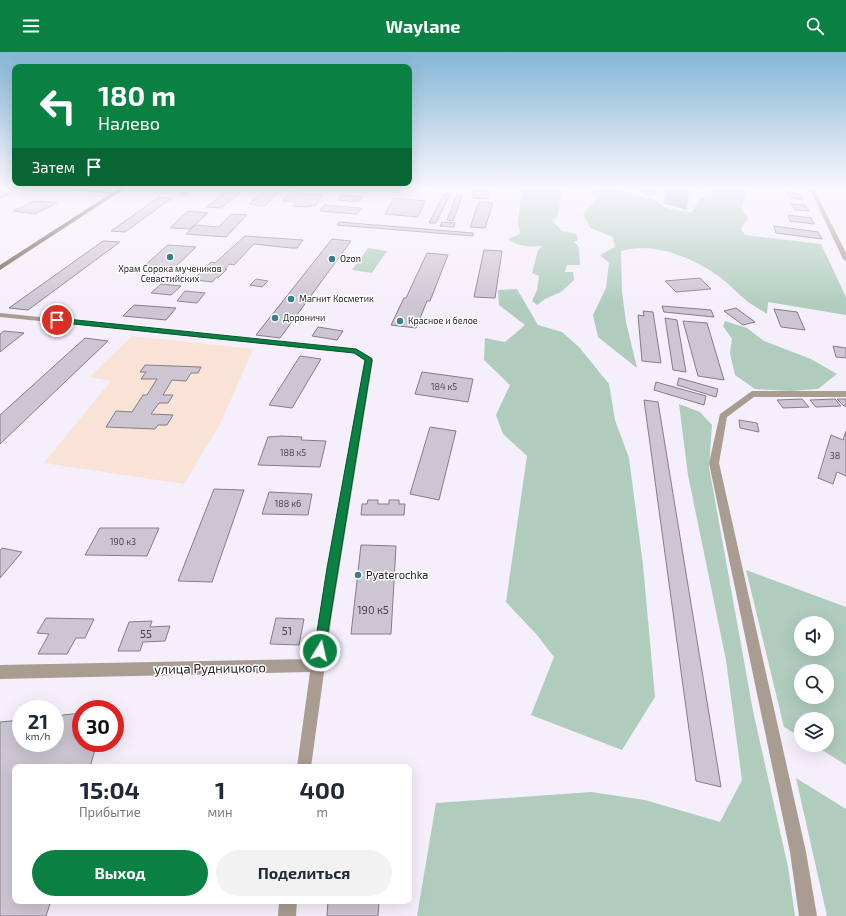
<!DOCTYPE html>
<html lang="ru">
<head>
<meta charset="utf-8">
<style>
	:root { --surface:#fff; --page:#f2f2f3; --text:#1f2937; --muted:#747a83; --accent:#0b8043 }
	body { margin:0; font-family:"Exo 2",sans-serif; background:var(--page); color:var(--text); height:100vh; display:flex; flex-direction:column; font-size:15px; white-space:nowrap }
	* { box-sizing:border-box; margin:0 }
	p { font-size:13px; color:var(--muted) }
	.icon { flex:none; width:22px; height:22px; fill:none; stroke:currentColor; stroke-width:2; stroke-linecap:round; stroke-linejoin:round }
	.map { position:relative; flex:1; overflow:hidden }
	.details { position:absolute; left:12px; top:712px; width:400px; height:140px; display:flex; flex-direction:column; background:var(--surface); border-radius:8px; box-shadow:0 4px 16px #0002 }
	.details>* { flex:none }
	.guide { position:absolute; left:12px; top:12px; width:400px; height:122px; border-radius:8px; box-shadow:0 4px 16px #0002; background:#0b8043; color:#fff; overflow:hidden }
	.buttons { position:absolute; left:794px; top:564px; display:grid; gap:8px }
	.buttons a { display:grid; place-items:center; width:40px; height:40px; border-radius:50%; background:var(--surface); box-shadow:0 4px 16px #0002; font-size:20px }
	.speed { position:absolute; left:12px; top:648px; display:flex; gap:8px; font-size:20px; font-weight:700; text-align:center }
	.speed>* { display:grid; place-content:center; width:52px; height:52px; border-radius:50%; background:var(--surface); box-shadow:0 4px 16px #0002; line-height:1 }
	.speed small { font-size:10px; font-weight:400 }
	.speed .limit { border:6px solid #d22; background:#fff; color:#111 }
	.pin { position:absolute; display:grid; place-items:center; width:34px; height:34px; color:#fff; margin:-17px; border:2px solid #fff; border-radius:50%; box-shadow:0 1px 4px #0007 }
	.me { position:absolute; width:44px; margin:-22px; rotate:9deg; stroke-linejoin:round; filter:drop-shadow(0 0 3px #0008) }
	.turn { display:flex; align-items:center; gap:14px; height:84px; padding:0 20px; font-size:18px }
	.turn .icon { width:52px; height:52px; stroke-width:2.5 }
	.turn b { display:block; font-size:28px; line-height:34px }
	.then { display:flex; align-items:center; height:38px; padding:0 20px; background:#0003; gap:8px; font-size:15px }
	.eta { display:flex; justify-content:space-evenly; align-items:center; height:68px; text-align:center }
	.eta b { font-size:24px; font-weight:700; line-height:28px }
	.action { display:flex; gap:8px; margin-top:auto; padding:8px 20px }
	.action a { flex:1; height:46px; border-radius:24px; background:var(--accent); color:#fff; font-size:16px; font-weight:700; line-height:46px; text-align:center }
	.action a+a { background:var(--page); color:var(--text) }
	header { display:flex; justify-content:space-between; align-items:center; height:52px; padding:0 20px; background:var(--accent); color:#fff; font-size:18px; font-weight:700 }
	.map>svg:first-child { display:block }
	.education { fill:#f9e2d6 }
	.green { fill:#afccbd; fill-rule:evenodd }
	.water { fill:#8bb8bc }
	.building { fill:#ccc5d2; stroke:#847e8a }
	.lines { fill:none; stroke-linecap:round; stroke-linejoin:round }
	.minor { fill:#a99c91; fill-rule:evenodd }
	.major { fill:#6c5743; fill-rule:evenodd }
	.route { fill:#0b8043; stroke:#07532c }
	.poi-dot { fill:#3a7f8c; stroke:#fefefe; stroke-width:1.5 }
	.labels { text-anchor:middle; stroke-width:3; stroke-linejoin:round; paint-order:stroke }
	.far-poi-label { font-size:9px; fill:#1f1c21; stroke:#fefefe; text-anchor:start }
	.number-label { font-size:9px; fill:#4a464d }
	.poi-label { font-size:11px; fill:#1f1c21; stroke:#fefefe; text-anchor:start }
	.near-number-label { font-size:11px; fill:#4a464d }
	.near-street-label { font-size:13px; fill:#1f1c21; stroke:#fefefe }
</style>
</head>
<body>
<header><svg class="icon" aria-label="menu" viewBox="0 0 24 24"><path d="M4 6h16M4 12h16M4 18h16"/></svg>Waylane<svg class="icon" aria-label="search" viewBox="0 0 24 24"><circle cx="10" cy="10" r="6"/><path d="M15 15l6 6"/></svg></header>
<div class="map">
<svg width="846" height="864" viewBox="0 0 846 864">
	<rect width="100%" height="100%" fill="#f5eefb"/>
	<polygon class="education" points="132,284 253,297 221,370 184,432 44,411 111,329 90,325"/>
	<g class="green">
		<path d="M 522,135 L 563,135 L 557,166 L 551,167 L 562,179 L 576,182 L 578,188 L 574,190 L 579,195 L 580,213 L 567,213 L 565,220 L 573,220 L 574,228 L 561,240 L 545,247 L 537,253 L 532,249 L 537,238 L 539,224 L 532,221 L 538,198 L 542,194 C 528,195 520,195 508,187 L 520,182 L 518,169 Z"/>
		<path d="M 596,135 L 611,135 L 634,143 L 653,147 L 666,156 L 691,161 L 701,146 L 713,143 L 706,135 L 733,135 L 747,137 L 741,156 L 748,166 L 741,177 L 745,183 L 821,192 L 846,245 L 846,263 L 768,250 L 767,262 C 761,258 753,254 747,249 C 738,242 730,233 721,226 C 695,206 653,189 621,199 L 622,240 L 626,270 L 637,316 L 598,285 L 593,263 L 606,236 L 609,211 L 600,203 L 615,195 L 613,185 L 590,176 L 583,162 L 597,146 L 594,141 Z"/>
		<polygon points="632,135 659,135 659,142 647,144"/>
		<polygon points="368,196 387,199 372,221 352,218"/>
		<polygon points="517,237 538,273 562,280 579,295 609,332 615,368 629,406 643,513 655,645 622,698 531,663 554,605 537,583 506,550 527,404 503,382 496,363 510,333 484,308 485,286 505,290 525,273 499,253 498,238"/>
		<polygon points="725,269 747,276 764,289 811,307 837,322 818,337 790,339 755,337 735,323 730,301 732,287 723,274"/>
		<polygon points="679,352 700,360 712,373 709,415 753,659 788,815 795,864 417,864 436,751 591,740 645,748 720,770 742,728 726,608 688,423"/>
		<path d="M 746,518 L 846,555 L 846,713 L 814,693 L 827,693 L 827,667 L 801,667 L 801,685 L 784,675 ZM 801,571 L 827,571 L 827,597 L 801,597 ZM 801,619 L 827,619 L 827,645 L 801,645 Z"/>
		<polygon points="796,726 846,757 846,864 827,864"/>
	</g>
	<polygon class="water" points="669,135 687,135 689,138 687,158 663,151"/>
	<g class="building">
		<polygon points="158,135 173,135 165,140 152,138"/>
		<polygon points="189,135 197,135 185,143 179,143"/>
		<polygon points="232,135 247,135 221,156 207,155"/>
		<polygon points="357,135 376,135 373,138 355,137"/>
		<polygon points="476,135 489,135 492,136 487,147 473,146 474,143 472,143"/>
		<polygon points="267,136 282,137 265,154 249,152"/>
		<polygon points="0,138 6,141 11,141 0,147"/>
		<polygon points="291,139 301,140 299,142 322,143 316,153 307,155 292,154 296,150 282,149"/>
		<polygon points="787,140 799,142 803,148 790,146"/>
		<polygon points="444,142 450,142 436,171 429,171"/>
		<polygon points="342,143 362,145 358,150 337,148"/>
		<polygon points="457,143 462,144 453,169 447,168"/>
		<polygon points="159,145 172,146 125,180 111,179"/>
		<polygon points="394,146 425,149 418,165 385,162"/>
		<polygon points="35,149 57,151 35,162 13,159"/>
		<polygon points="479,150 493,151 485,176 470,175"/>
		<polygon points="791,152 805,153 809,159 795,158"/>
		<polygon points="324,153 361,156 357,162 320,159"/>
		<polygon points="188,159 208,161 190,177 170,176"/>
		<polygon points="231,162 247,163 226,185 186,182 195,173 219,175"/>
		<polygon points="788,163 811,166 814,172 790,169"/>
		<polygon points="339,170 473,181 473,184 337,173"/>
		<polygon points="442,170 455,171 454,175 440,174"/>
		<polygon points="774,174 818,180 822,187 776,181"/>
		<polygon points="245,184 303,188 297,196 291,196 254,192 234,213 229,212 225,217 227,217 219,225 217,225 212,230 196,228 199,225 196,225 211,210 215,211"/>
		<polygon points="332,187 351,189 280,286 256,283"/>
		<polygon points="103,189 120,190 28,258 9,256"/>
		<polygon points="168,193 196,195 172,218 143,215"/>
		<polygon points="484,198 502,199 495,246 474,245"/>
		<polygon points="427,201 448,203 430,249 427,249 416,276 391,273 404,246 406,246"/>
		<polygon points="700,226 711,237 676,240 665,229"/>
		<polygon points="256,227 268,229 262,235 250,233"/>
		<polygon points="161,232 181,234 171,243 151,241"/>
		<polygon points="185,239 205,241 197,251 177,249"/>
		<polygon points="134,253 176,256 166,268 123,264"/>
		<polygon points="662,254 711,258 714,265 664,260"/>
		<polygon points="736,256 755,270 743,273 724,259"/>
		<polygon points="774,257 797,260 805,278 781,275"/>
		<polygon points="643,259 653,260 661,311 642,309 638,263 644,264"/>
		<polygon points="665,266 677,268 686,320 673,318"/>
		<polygon points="683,269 707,271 724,328 698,324"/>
		<polygon points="318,275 343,279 337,288 312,284"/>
		<polygon points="4,279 24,281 0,300 0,282"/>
		<polygon points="85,286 108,289 0,392 0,363"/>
		<polygon points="833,294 846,296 846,306 836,305"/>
		<polygon points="300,304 321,307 292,356 269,353"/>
		<polygon points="145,313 201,315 198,321 191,321 186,329 172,328 163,343 173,343 168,351 159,351 151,362 173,363 167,373 158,373 155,377 106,375 116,359 132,360 143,343 147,343 157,327 141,327 146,320 140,320"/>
		<polygon points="422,320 473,327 468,350 415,342"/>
		<polygon points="679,326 718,337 716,345 677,333"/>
		<polygon points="656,330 706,344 704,353 654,338"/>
		<polygon points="802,347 809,355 783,356 777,348"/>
		<polygon points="835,347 841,354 816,355 810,348"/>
		<polygon points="837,347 846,347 846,354 844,354"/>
		<polygon points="644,348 658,350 721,735 696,729"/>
		<polygon points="739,368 757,371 759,380 740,376"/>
		<polygon points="430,375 456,379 439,448 410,442"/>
		<polygon points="846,379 846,424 837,420 833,432 818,426 831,383 843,388"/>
		<polygon points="282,384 302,385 301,388 326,389 320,415 258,413 268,385"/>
		<polygon points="214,437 244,438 212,530 178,529"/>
		<polygon points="269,440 312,442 308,463 262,462"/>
		<polygon points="368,448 378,448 378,452 389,452 389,448 399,448 399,452 405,452 404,463 361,463 362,452 367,452"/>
		<polygon points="100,476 159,476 147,504 85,503"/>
		<polygon points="361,493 396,494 391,582 351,582"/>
		<polygon points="2,496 22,500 0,526 0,499"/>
		<polygon points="46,566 94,567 85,586 76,586 67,602 38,602 49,582 37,581"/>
		<polygon points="276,566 304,567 299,593 270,592"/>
		<polygon points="152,569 150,575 170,574 165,589 143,590 140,599 118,599 129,570"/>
		<polygon points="81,661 81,691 97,691 90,715 15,715 15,849 51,849 46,864 0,864 0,670 21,668 21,691 55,691 55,664"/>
		<polygon points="328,849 379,849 378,864 327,864"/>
	</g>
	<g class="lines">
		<g class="minor">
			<polygon points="809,135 813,135 846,201 846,209 843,207"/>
			<polygon points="0,261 356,297 372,306 373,308 332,562 311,715 297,715 310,620 0,627 0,613 312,607 365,309 354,301 0,265"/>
			<polygon points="752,339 846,339 846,345 754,345 727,365 719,411 806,800 817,864 799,864 790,800 709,411 720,362"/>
			<polygon points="279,849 297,849 296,864 278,864"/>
		</g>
		<polygon class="major" points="53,135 114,140 122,135 127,135 0,218 0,213 110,142 55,136"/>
	</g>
	<linearGradient id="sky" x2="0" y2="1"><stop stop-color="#83b6d6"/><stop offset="0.53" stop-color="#faf7fd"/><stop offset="1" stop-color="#faf7fd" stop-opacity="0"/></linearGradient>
	<rect width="846" height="256" fill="url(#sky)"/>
	<polygon class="route" points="57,266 356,297 371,306 372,308 324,604 320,605 315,604 314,599 327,516 365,308 354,301 55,270 54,268"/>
	<g class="poi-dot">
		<circle cx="170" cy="205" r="4"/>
		<circle cx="332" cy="207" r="4"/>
		<circle cx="291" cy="247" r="4"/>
		<circle cx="275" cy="266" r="4"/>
		<circle cx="400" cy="269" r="4"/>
		<circle cx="358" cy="523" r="4"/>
	</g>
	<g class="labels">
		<g class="far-poi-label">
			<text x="340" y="210">Ozon</text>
			<text x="170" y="220" text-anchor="middle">Храм Сорока мучеников<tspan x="170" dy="10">Севастийских</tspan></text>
			<text x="299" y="250">Магнит Косметик</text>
			<text x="283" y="269">Дороничи</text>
			<text x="408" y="272">Красное и белое</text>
		</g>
		<g class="number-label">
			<text x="444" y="338">184 к5</text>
			<text x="293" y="404">188 к5</text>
			<text x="835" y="407">38</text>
			<text x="288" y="455">188 к6</text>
			<text x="123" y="493">190 к3</text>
		</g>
		<g class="poi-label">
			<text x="366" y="527">Pyaterochka</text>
		</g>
		<g class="near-number-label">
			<text x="373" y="562">190 к5</text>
			<text x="287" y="583">51</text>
			<text x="146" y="586">55</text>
		</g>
		<g class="near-street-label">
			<text transform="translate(210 616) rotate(-1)" y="5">улица Рудницкого</text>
		</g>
	</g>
</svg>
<div class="buttons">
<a><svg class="icon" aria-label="sound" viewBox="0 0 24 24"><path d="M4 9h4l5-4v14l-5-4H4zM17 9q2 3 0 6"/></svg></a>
<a><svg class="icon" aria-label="search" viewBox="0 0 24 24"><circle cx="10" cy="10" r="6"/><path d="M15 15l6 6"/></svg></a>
<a><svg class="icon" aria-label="layers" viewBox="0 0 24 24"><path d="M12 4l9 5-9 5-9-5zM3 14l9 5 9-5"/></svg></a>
</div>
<div class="speed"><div>21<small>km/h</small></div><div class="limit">30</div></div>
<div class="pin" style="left:57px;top:268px;background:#d93025"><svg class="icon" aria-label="arrive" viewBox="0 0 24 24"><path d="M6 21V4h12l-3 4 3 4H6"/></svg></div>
<svg class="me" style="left:320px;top:599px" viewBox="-20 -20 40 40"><circle r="17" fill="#0b8043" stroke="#fff" stroke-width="3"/><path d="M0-11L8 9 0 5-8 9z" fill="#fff"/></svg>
<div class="guide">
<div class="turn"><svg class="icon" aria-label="left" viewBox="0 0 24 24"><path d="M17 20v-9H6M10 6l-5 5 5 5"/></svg><div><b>180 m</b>Налево</div></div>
<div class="then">Затем<svg class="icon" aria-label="arrive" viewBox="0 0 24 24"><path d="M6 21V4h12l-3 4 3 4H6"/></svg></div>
</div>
<section class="details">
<div class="eta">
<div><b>15:04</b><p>Прибытие</p></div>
<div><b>1</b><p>мин</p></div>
<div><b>400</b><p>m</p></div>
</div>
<div class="action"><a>Выход</a><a>Поделиться</a></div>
</section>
</div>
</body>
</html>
